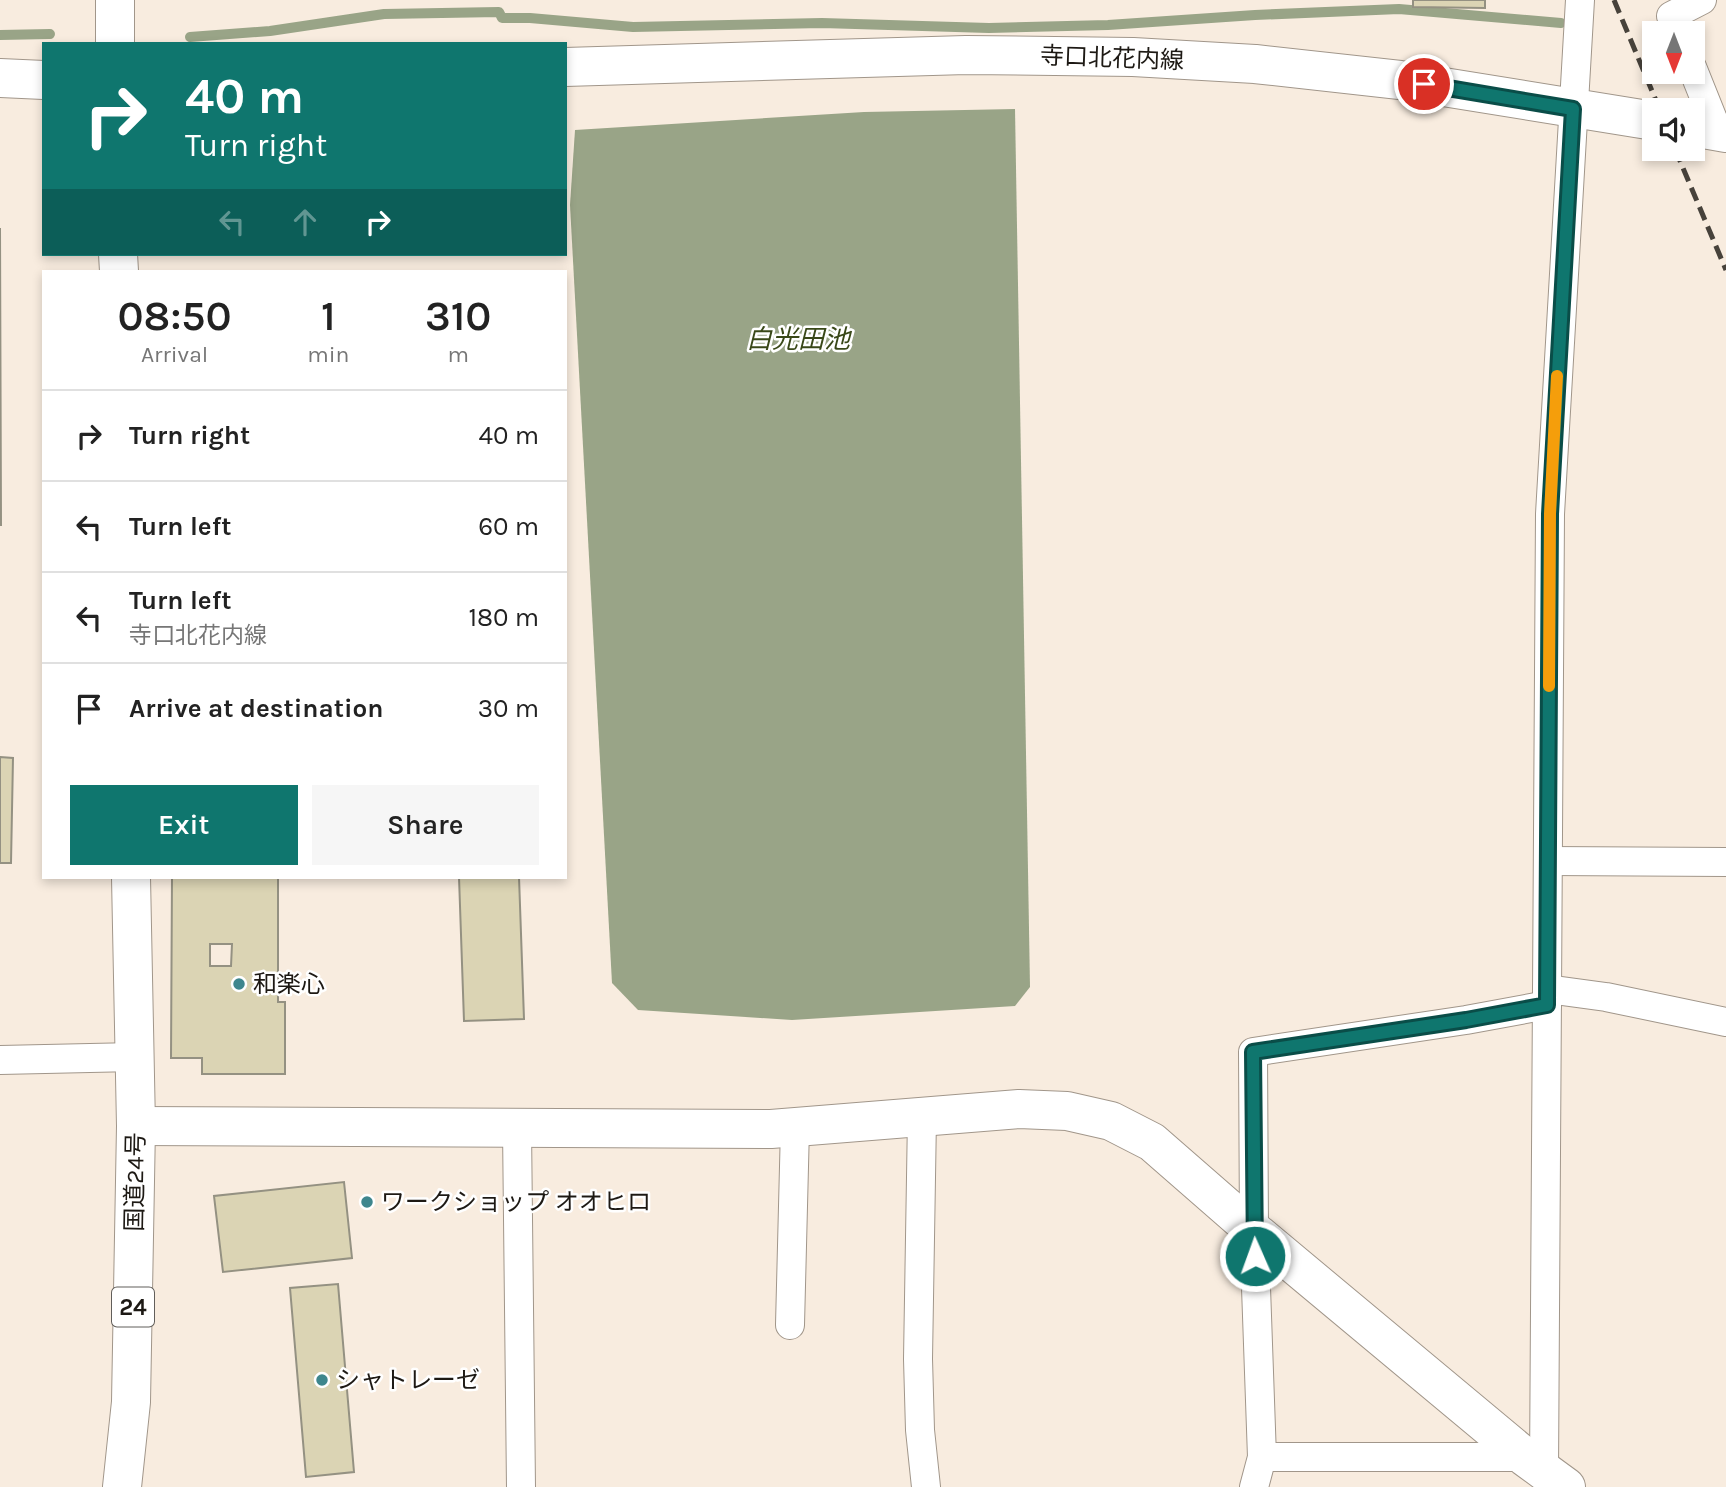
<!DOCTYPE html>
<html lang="en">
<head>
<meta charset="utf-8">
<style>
	:root { --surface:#fff; --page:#f6f6f6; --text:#222; --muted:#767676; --line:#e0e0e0; --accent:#0f766e }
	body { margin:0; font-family:Karla,"Noto Sans JP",sans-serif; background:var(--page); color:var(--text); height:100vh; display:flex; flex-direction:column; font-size:26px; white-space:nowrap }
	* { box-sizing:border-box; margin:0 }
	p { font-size:23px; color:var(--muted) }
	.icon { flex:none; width:38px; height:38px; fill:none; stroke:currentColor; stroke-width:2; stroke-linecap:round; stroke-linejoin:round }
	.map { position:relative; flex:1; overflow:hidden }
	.side { position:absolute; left:42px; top:270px; width:525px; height:609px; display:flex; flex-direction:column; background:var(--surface); border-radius:0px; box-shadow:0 4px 10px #0003 }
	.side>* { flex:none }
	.top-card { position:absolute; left:42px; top:42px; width:525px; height:214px; border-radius:0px; box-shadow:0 4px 10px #0003; background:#0f766e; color:#fff; overflow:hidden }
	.needle { width:46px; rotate:180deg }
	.tools { position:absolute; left:1642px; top:21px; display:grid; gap:14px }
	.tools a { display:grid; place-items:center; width:63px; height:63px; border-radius:0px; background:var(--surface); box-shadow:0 4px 10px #0003; font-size:35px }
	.pin { position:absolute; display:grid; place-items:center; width:60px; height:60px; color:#fff; margin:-30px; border:4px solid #fff; border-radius:50%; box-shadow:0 2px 7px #0007 }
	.me { position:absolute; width:77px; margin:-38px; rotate:358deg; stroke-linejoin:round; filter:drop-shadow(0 0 5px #0008) }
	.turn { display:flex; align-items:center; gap:24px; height:147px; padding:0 28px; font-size:32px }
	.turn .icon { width:91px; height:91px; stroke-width:2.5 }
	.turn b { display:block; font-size:49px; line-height:60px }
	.lanes { display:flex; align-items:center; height:66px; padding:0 28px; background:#0003; justify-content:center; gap:35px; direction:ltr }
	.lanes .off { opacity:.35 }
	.eta { display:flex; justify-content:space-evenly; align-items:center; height:119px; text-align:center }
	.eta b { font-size:42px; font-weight:600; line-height:49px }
	.button { display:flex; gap:14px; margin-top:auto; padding:14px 28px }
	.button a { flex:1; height:80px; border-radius:0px; background:var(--accent); color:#fff; font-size:28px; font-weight:600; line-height:80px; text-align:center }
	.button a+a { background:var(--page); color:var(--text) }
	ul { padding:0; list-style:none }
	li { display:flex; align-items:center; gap:21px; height:91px; padding:0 28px; border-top:2px solid var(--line) }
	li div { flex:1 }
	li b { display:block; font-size:26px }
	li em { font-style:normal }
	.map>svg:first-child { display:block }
	.water { fill:#99a487 }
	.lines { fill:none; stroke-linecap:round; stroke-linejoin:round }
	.stream { stroke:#99a487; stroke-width:10 }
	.building { fill:#dbd4b4; stroke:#949182; stroke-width:2; fill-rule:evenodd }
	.street-casing { stroke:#a1968a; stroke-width:30 }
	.secondary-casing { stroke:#a1968a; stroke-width:40 }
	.highway-casing { stroke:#a1968a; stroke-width:40 }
	.street { stroke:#fff; stroke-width:28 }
	.secondary { stroke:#fff; stroke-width:38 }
	.highway { stroke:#fff; stroke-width:38 }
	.rail { stroke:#47423b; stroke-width:5; stroke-dasharray:14 7; stroke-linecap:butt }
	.route-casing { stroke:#0a4d48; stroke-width:18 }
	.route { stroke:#0f766e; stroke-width:12 }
	.slow { stroke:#f59e0b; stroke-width:12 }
	.poi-dot { fill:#3e868d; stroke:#fff; stroke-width:2.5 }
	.labels { text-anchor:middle; stroke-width:5; stroke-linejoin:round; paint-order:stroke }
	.shield { fill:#fff; stroke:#615e5a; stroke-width:2 }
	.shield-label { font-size:23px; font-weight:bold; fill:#1d1914 }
	.street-label { font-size:24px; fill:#1d1914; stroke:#fff }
	.poi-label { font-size:24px; fill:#1d1914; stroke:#fff; text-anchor:start }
	.water-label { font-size:26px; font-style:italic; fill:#394818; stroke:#fff }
</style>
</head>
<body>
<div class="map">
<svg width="1726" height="1487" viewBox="0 0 1726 1487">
	<rect width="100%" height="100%" fill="#f8ecdf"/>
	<polygon class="water" points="1015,109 1030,987 1015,1006 792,1020 638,1010 612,983 570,205 575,130 864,112"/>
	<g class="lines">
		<g class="stream">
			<polyline points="0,35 50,34"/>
			<polyline points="190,37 270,31 384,14 499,12 502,18 530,18 633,27 822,23 989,28 1108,25 1255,15 1399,9 1561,23"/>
			<polyline points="1652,37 1654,36"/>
		</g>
	</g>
	<g class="building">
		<polygon points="1413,0 1485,0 1485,8 1413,7"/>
		<polygon points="0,228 1,525 0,525"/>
		<polygon points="0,757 13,758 11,863 0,863"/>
		<path d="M 172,877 L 278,877 L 278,1002 L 285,1002 L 285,1074 L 202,1074 L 202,1058 L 171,1058 ZM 210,944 L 232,944 L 231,966 L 210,966 Z"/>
		<polygon points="459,877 519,877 524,1019 464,1021"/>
		<polygon points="344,1182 352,1258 223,1272 214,1196"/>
		<polygon points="338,1284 354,1472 306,1477 290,1288"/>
	</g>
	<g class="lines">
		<defs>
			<g id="street">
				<polyline points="1678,33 1671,16 1702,0"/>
				<polyline points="1692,67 1718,132"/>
				<polyline points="1548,861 1726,862"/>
				<polyline points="1547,989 1606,997 1726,1022"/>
				<polyline points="0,1060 135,1057"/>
				<polyline points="922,1117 918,1359 920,1430 926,1487"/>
				<polyline points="517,1128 521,1487"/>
				<polyline points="790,1325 795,1127"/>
				<polyline points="1262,1457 1525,1457"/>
				<polyline points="1544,1471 1550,514 1580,0"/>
				<polyline points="1254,1487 1262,1457 1254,1231 1253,1052 1466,1020 1547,1005"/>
			</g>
			<g id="secondary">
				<polyline points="565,67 966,55 1133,57 1255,64 1400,80 1654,121"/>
				<polyline points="0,78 44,80"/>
				<polyline points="1692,127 1726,133"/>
				<polyline points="136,1126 771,1129 1019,1109 1067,1111 1111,1121 1152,1142 1254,1231 1525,1457 1566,1487"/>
			</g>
			<g id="highway">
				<polyline points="115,0 115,44"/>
				<polyline points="118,254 119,271"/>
				<polyline points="122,1487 131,1402 136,1126 131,877"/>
			</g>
		</defs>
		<use href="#street" class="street-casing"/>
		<use href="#secondary" class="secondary-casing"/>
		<use href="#highway" class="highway-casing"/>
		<use href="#street" class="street"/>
		<use href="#secondary" class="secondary"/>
		<use href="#highway" class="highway"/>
		<g class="rail">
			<polyline points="1614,0 1660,110"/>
			<polyline points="1675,149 1726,270"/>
		</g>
	</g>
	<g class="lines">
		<defs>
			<polyline id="route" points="1255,1256 1253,1052 1466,1020 1547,1005 1550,514 1573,109 1424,84"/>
		</defs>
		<use href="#route" class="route-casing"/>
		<use href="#route" class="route"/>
		<polyline class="slow" points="1549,686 1550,514 1557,376"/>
	</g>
	<g class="poi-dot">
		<circle cx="239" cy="984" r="7"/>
		<circle cx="367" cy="1202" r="7"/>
		<circle cx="322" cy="1380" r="7"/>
	</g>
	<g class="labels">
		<rect class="shield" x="112" y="1287.5" width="42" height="39" rx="5"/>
		<g class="shield-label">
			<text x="133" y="1315">24</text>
		</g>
		<g class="street-label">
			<text transform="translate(1112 58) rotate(2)" y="8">寺口北花内線</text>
			<text transform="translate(135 1182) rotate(-89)" y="8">国道24号</text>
		</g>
		<g class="poi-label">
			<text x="253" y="992">和楽心</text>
			<text x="381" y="1210">ワークショップ オオヒロ</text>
			<text x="336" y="1388">シャトレーゼ</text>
		</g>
		<g class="water-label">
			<text x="798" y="348">白光田池</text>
		</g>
	</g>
</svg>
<div class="tools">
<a><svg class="needle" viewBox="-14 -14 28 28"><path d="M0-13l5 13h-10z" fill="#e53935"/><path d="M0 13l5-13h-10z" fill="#767676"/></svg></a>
<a><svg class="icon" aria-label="sound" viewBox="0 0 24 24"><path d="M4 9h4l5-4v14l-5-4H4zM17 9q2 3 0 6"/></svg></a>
</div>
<div class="pin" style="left:1424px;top:84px;background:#d93025"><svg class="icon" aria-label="arrive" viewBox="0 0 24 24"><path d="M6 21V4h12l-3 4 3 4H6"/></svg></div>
<svg class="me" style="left:1255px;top:1256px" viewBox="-20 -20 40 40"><circle r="17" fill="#0f766e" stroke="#fff" stroke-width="3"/><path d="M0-11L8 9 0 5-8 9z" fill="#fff"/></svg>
<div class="top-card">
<div class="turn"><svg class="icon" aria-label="right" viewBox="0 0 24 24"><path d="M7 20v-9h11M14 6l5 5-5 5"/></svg><div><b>40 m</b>Turn right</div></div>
<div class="lanes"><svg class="icon off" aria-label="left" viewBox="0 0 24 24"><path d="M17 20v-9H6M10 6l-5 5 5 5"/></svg><svg class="icon off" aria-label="ahead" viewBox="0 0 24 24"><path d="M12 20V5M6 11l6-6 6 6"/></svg><svg class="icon" aria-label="right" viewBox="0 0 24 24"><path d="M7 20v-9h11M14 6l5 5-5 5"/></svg></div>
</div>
<section class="side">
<div class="eta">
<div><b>08:50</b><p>Arrival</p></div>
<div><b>1</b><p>min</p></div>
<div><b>310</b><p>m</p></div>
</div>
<ul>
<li><svg class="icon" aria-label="right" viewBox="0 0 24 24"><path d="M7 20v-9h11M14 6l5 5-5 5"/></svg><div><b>Turn right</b></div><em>40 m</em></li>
<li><svg class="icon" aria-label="left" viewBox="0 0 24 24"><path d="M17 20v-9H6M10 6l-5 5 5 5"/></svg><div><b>Turn left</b></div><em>60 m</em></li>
<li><svg class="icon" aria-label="left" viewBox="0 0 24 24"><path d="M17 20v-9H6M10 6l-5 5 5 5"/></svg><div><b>Turn left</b><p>寺口北花内線</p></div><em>180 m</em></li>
<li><svg class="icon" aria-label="arrive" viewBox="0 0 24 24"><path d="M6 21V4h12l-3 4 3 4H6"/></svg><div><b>Arrive at destination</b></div><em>30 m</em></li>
</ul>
<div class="button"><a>Exit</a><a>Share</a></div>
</section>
</div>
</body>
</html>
